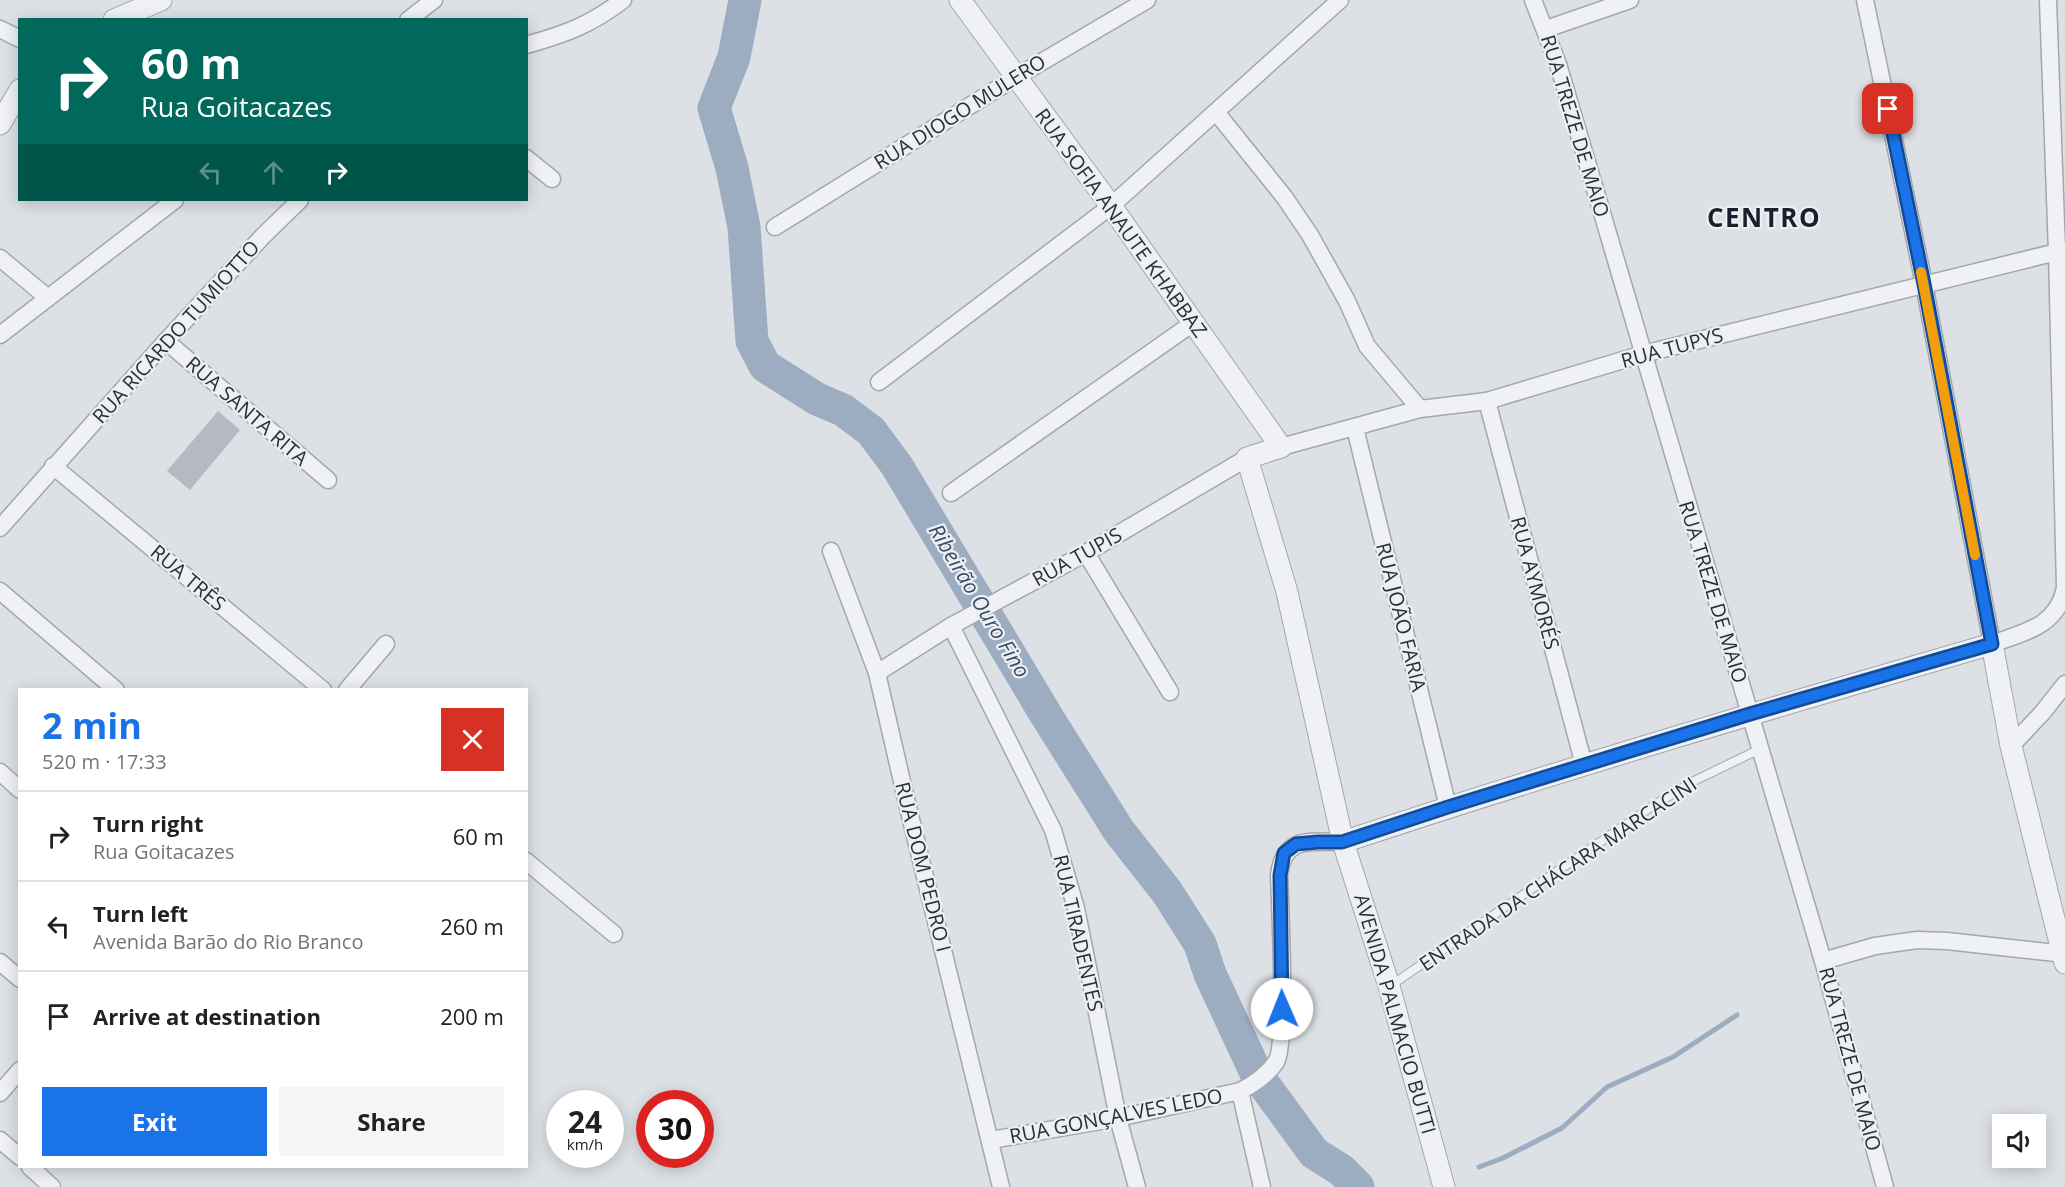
<!DOCTYPE html>
<html lang="en">
<head>
<meta charset="utf-8">
<style>
	:root { --surface:#fff; --page:#f6f6f6; --text:#202124; --muted:#757577; --line:#e0e0e0; --accent:#1a73e8 }
	body { margin:0; font-family:"Open Sans",sans-serif; background:var(--page); color:var(--text); height:100vh; display:flex; flex-direction:column; font-size:22px; white-space:nowrap }
	* { box-sizing:border-box; margin:0 }
	p { font-size:20px; color:var(--muted) }
	.icon { flex:none; width:33px; height:33px; fill:none; stroke:currentColor; stroke-width:2; stroke-linecap:round; stroke-linejoin:round }
	.map { position:relative; flex:1; overflow:hidden }
	.side { position:absolute; left:18px; top:688px; width:510px; height:480px; display:flex; flex-direction:column; background:var(--surface); border-radius:0px; box-shadow:0 3px 15px #0003 }
	.side>* { flex:none }
	.guide { position:absolute; left:18px; top:18px; width:510px; height:183px; border-radius:0px; box-shadow:0 3px 15px #0003; background:#00695c; color:#fff; overflow:hidden }
	.buttons { position:absolute; left:1992px; top:1114px; display:grid; gap:12px }
	.buttons a { display:grid; place-items:center; width:54px; height:54px; border-radius:0px; background:var(--surface); box-shadow:0 3px 15px #0003; font-size:30px }
	.speed { position:absolute; left:546px; top:1090px; display:flex; gap:12px; font-size:30px; font-weight:700; text-align:center }
	.speed>* { display:grid; place-content:center; width:78px; height:78px; border-radius:50%; background:var(--surface); box-shadow:0 3px 15px #0003; line-height:1 }
	.speed small { font-size:15px; font-weight:400 }
	.speed .limit { border:9px solid #d22; background:#fff; color:#111 }
	.pin { position:absolute; display:grid; place-items:center; width:51px; height:51px; color:#fff; margin:-26px; border-radius:12px; box-shadow:0 3px 9px #0006 }
	.me { position:absolute; width:66px; margin:-33px; rotate:359deg; stroke-linejoin:round; filter:drop-shadow(0 0 4px #0008) }
	.turn { display:flex; align-items:center; gap:21px; height:126px; padding:0 24px; font-size:27px }
	.turn .icon { width:78px; height:78px; stroke-width:2.5 }
	.turn b { display:block; font-size:42px; line-height:51px }
	.lanes { display:flex; align-items:center; height:57px; padding:0 24px; background:#0003; justify-content:center; gap:30px; direction:ltr }
	.lanes .off { opacity:.35 }
	.round { display:grid; place-items:center; flex:none; width:63px; height:63px; border-radius:0px; background:var(--page) }
	.overview { display:flex; align-items:center; justify-content:space-between; height:102px; padding:0 24px }
	h1 { font-size:36px; font-weight:700; line-height:45px; color:var(--accent) }
	.button { display:flex; gap:12px; margin-top:auto; padding:12px 24px }
	.button a { flex:1; height:69px; border-radius:0px; background:var(--accent); color:#fff; font-size:24px; font-weight:700; line-height:69px; text-align:center }
	.button a+a { background:var(--page); color:var(--text) }
	ul { padding:0; list-style:none }
	li { display:flex; align-items:center; gap:18px; height:90px; padding:0 24px; border-top:2px solid var(--line) }
	li div { flex:1 }
	li b { display:block; font-size:22px }
	li em { font-style:normal }
	.map>svg:first-child { display:block }
	.lines { fill:none; stroke-linecap:round; stroke-linejoin:round }
	.stream { stroke:#9cacc1; stroke-width:5 }
	.river { stroke:#9cacc1; stroke-width:33 }
	.building { fill:#b5b9c1 }
	.service-casing { stroke:#a3a7ae; stroke-width:10 }
	.minor-casing { stroke:#a3a7ae; stroke-width:19 }
	.tertiary-casing { stroke:#a3a7ae; stroke-width:23 }
	.service { stroke:#f0f1f4; stroke-width:8 }
	.minor { stroke:#f0f1f4; stroke-width:16 }
	.tertiary { stroke:#f0f1f4; stroke-width:21 }
	.route-casing { stroke:#114b97; stroke-width:15 }
	.route { stroke:#1a73e8; stroke-width:10 }
	.slow { stroke:#f59e0b; stroke-width:10 }
	.labels { text-anchor:middle; stroke-width:4.5; stroke-linejoin:round; paint-order:stroke }
	.street-label { font-size:20px; fill:#292e3a; stroke:#edeff3 }
	.water-label { font-size:21px; font-style:italic; fill:#384b69; stroke:#edeff3 }
	.district-label { font-size:26px; font-weight:bold; letter-spacing:1.5px; fill:#1b1f2b; stroke:#edeff3 }
</style>
</head>
<body>
<div class="map">
<svg width="2065" height="1187" viewBox="0 0 2065 1187">
	<rect width="100%" height="100%" fill="#dde0e5"/>
	<g class="lines">
		<polyline class="stream" points="1479,1167 1503,1158 1562,1128 1607,1087 1673,1057 1737,1015"/>
		<polyline class="river" points="745,0 734,57 714,108 732,168 744,227 752,341 765,366 817,399 843,410 871,431 897,466 1046,715 1119,831 1167,892 1200,944 1210,974 1257,1075 1314,1153 1341,1170 1358,1187"/>
	</g>
	<polygon class="building" points="218,411 240,430 190,490 167,471"/>
	<g class="lines">
		<defs>
			<polyline id="service" points="1390,986 1654,805 1694,781 1760,749"/>
			<g id="minor">
				<polyline points="1533,0 1558,64 1823,961 1885,1187"/>
				<path d="M 1865,0 L 1924,284 L 1992,644 C 2024,632 2057,627 2065,588 L 2057,252 L 2048,0"/>
				<polyline points="408,20 434,0"/>
				<polyline points="0,29 20,39"/>
				<polyline points="1546,29 1630,0"/>
				<path d="M 526,45 C 566,34 590,25 623,0"/>
				<polyline points="1216,112 1285,198 1310,235 1347,301 1367,346 1420,409"/>
				<polyline points="526,158 552,179"/>
				<polyline points="775,227 1016,77 1147,0"/>
				<polyline points="0,258 48,298"/>
				<polyline points="0,335 175,200"/>
				<polyline points="166,341 328,480"/>
				<polyline points="879,382 1111,206 1340,0"/>
				<polyline points="1487,401 1584,765"/>
				<polyline points="1355,428 1448,807"/>
				<polyline points="1281,447 1420,409 1487,401 1643,354 2065,250"/>
				<polyline points="53,466 323,690"/>
				<polyline points="951,493 1193,323"/>
				<polyline points="0,528 166,341 263,236 300,200"/>
				<polyline points="831,551 877,673 906,799 1001,1187"/>
				<polyline points="1086,553 1170,692"/>
				<polyline points="0,591 116,690"/>
				<polyline points="951,626 1053,830 1076,908 1118,1118 1137,1187"/>
				<polyline points="877,673 951,626 1086,553 1247,458"/>
				<polyline points="347,690 386,644"/>
				<polyline points="2011,746 2043,712 2065,684"/>
				<polyline points="0,772 20,790"/>
				<polyline points="526,861 614,934"/>
				<polyline points="1823,961 1875,946 1917,940 1947,941 2065,954"/>
				<polyline points="0,962 20,979"/>
				<polyline points="1240,1091 1262,1187"/>
				<polyline points="0,1093 20,1070"/>
				<polyline points="0,1140 20,1157"/>
				<path d="M 991,1140 L 1118,1118 L 1240,1091 C 1253,1085 1268,1074 1276,1062 C 1287,1046 1280,903 1279,875 C 1284,835 1311,842 1343,842"/>
				<polyline points="30,1167 52,1187"/>
			</g>
			<g id="tertiary">
				<polyline points="960,0 1111,206 1281,447 1247,458 1287,592 1343,842 1389,986 1444,1187"/>
				<polyline points="114,20 161,0"/>
				<polyline points="0,124 20,90"/>
				<path d="M 1343,842 C 1557,771 1774,707 1992,644 L 2011,746 L 2065,963"/>
			</g>
		</defs>
		<use href="#service" class="service-casing"/>
		<use href="#minor" class="minor-casing"/>
		<use href="#tertiary" class="tertiary-casing"/>
		<use href="#service" class="service"/>
		<use href="#minor" class="minor"/>
		<use href="#tertiary" class="tertiary"/>
	</g>
	<g class="lines">
		<defs>
			<polyline id="route" points="1282,1009 1280,875 1284,853 1296,844 1318,842 1342,842 1448,807 1750,714 1992,644 1924,284 1888,109"/>
		</defs>
		<use href="#route" class="route-casing"/>
		<use href="#route" class="route"/>
		<polyline class="slow" points="1921,272 1975,555"/>
	</g>
	<g class="labels">
		<g class="street-label">
			<text transform="translate(960 112) rotate(-32)" y="7">RUA DIOGO MULERO</text>
			<text transform="translate(1575 126) rotate(73)" y="7">RUA TREZE DE MAIO</text>
			<text transform="translate(1121 223) rotate(54)" y="7">RUA SOFIA ANAUTE KHABBAZ</text>
			<text transform="translate(176 332) rotate(-48)" y="7">RUA RICARDO TUMIOTTO</text>
			<text transform="translate(1672 348) rotate(-15)" y="7">RUA TUPYS</text>
			<text transform="translate(247 411) rotate(41)" y="7">RUA SANTA RITA</text>
			<text transform="translate(1077 557) rotate(-29)" y="7">RUA TUPIS</text>
			<text transform="translate(188 578) rotate(40)" y="7">RUA TRÊS</text>
			<text transform="translate(1535 583) rotate(75)" y="7">RUA AYMORÉS</text>
			<text transform="translate(1713 592) rotate(73)" y="7">RUA TREZE DE MAIO</text>
			<text transform="translate(1401 617) rotate(76)" y="7">RUA JOÃO FARIA</text>
			<text transform="translate(923 867) rotate(76)" y="7">RUA DOM PEDRO I</text>
			<text transform="translate(1558 874) rotate(-34)" y="7">ENTRADA DA CHÁCARA MARCACINI</text>
			<text transform="translate(1078 933) rotate(77)" y="7">RUA TIRADENTES</text>
			<text transform="translate(1395 1014) rotate(74)" y="7">AVENIDA PALMACIO BUTTI</text>
			<text transform="translate(1850 1059) rotate(75)" y="7">RUA TREZE DE MAIO</text>
			<text transform="translate(1116 1116) rotate(-11)" y="7">RUA GONÇALVES LEDO</text>
		</g>
		<g class="water-label">
			<text transform="translate(979 601) rotate(59)" y="7">Ribeirão Ouro Fino</text>
		</g>
		<g class="district-label">
			<text x="1764" y="227">CENTRO</text>
		</g>
	</g>
</svg>
<div class="buttons">
<a><svg class="icon" aria-label="sound" viewBox="0 0 24 24"><path d="M4 9h4l5-4v14l-5-4H4zM17 9q2 3 0 6"/></svg></a>
</div>
<div class="speed"><div>24<small>km/h</small></div><div class="limit">30</div></div>
<div class="pin" style="left:1888px;top:109px;background:#d93025"><svg class="icon" aria-label="arrive" viewBox="0 0 24 24"><path d="M6 21V4h12l-3 4 3 4H6"/></svg></div>
<svg class="me" style="left:1282px;top:1009px" viewBox="-20 -20 40 40"><circle r="19" fill="#fff"/><path d="M0-13L10 11 0 6-10 11z" fill="#1a73e8"/></svg>
<div class="guide">
<div class="turn"><svg class="icon" aria-label="right" viewBox="0 0 24 24"><path d="M7 20v-9h11M14 6l5 5-5 5"/></svg><div><b>60 m</b>Rua Goitacazes</div></div>
<div class="lanes"><svg class="icon off" aria-label="left" viewBox="0 0 24 24"><path d="M17 20v-9H6M10 6l-5 5 5 5"/></svg><svg class="icon off" aria-label="ahead" viewBox="0 0 24 24"><path d="M12 20V5M6 11l6-6 6 6"/></svg><svg class="icon" aria-label="right" viewBox="0 0 24 24"><path d="M7 20v-9h11M14 6l5 5-5 5"/></svg></div>
</div>
<section class="side">
<div class="overview"><div><h1>2 min</h1><p>520 m · 17:33</p></div><a class="round" style="background:#d93025;color:#fff"><svg class="icon" aria-label="close" viewBox="0 0 24 24"><path d="M6 6l12 12M18 6L6 18"/></svg></a></div>
<ul>
<li><svg class="icon" aria-label="right" viewBox="0 0 24 24"><path d="M7 20v-9h11M14 6l5 5-5 5"/></svg><div><b>Turn right</b><p>Rua Goitacazes</p></div><em>60 m</em></li>
<li><svg class="icon" aria-label="left" viewBox="0 0 24 24"><path d="M17 20v-9H6M10 6l-5 5 5 5"/></svg><div><b>Turn left</b><p>Avenida Barão do Rio Branco</p></div><em>260 m</em></li>
<li><svg class="icon" aria-label="arrive" viewBox="0 0 24 24"><path d="M6 21V4h12l-3 4 3 4H6"/></svg><div><b>Arrive at destination</b></div><em>200 m</em></li>
</ul>
<div class="button"><a>Exit</a><a>Share</a></div>
</section>
</div>
</body>
</html>
